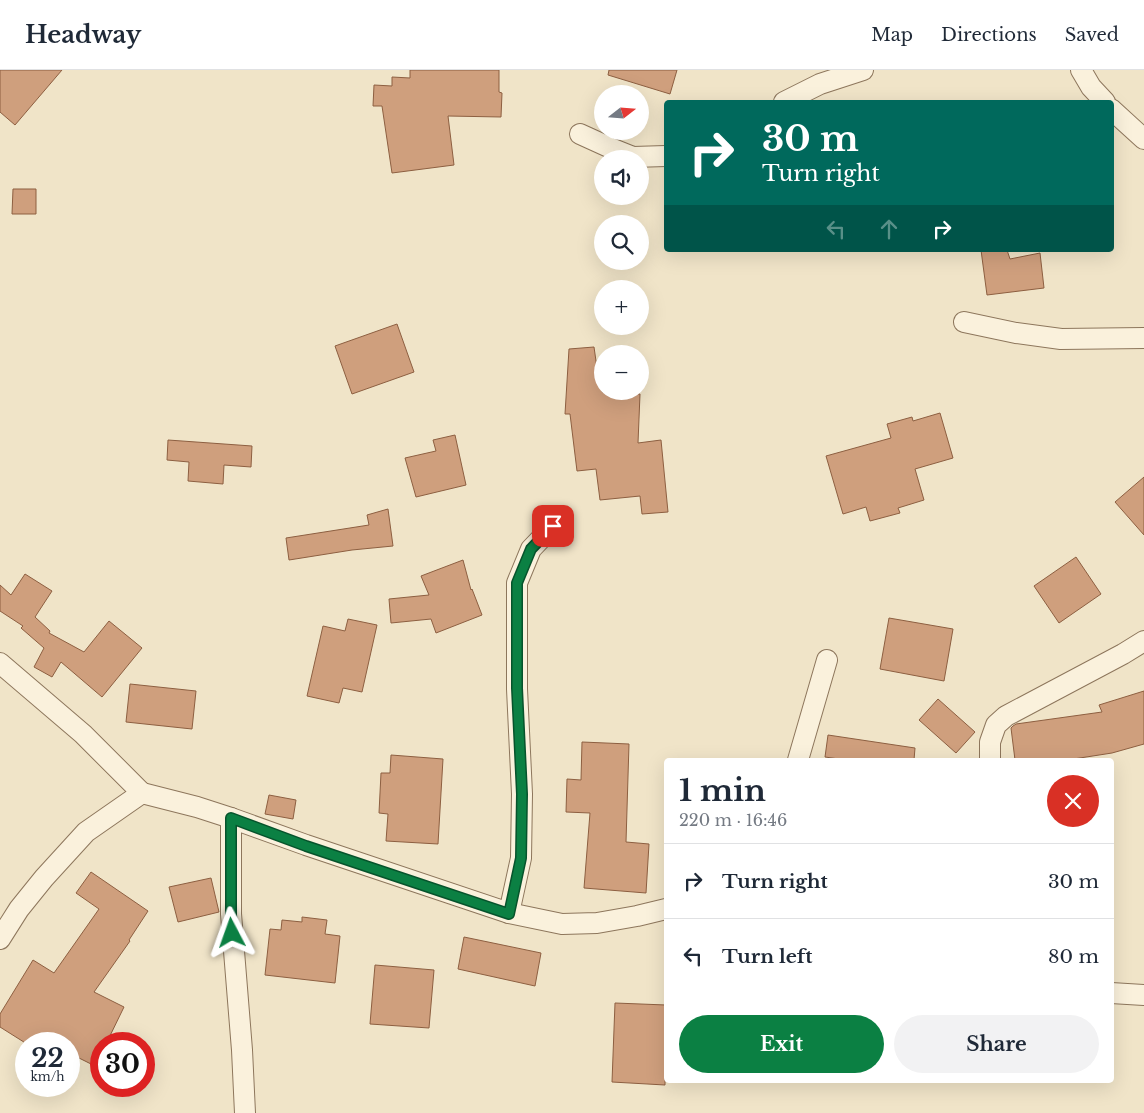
<!DOCTYPE html>
<html lang="en">
<head>
<meta charset="utf-8">
<style>
	:root { --surface:#fff; --page:#f2f2f3; --text:#1f2937; --muted:#747a83; --line:#e0e1e3; --accent:#0b8043 }
	body { margin:0; font-family:"Libre Baskerville",serif; background:var(--page); color:var(--text); height:100vh; display:flex; flex-direction:column; font-size:19px; white-space:nowrap }
	* { box-sizing:border-box; margin:0 }
	p { font-size:16px; color:var(--muted) }
	.icon { flex:none; width:28px; height:28px; fill:none; stroke:currentColor; stroke-width:2; stroke-linecap:round; stroke-linejoin:round }
	.map { position:relative; flex:1; overflow:hidden }
	.details { position:absolute; left:664px; top:688px; width:450px; height:325px; display:flex; flex-direction:column; background:var(--surface); border-radius:5px; box-shadow:0 5px 20px #0002 }
	.details>* { flex:none }
	.banner { position:absolute; left:664px; top:30px; width:450px; height:152px; border-radius:5px; box-shadow:0 5px 20px #0002; background:#00695c; color:#fff; overflow:hidden }
	.needle { width:32px; rotate:73deg }
	.controls { position:absolute; left:594px; top:15px; display:grid; gap:10px }
	.controls a { display:grid; place-items:center; width:55px; height:55px; border-radius:50%; background:var(--surface); box-shadow:0 5px 20px #0002; font-size:25px }
	.speed { position:absolute; left:15px; top:962px; display:flex; gap:10px; font-size:25px; font-weight:700; text-align:center }
	.speed>* { display:grid; place-content:center; width:65px; height:65px; border-radius:50%; background:var(--surface); box-shadow:0 5px 20px #0002; line-height:1 }
	.speed small { font-size:12px; font-weight:400 }
	.speed .limit { border:8px solid #d22; background:#fff; color:#111 }
	.pin { position:absolute; display:grid; place-items:center; width:42px; height:42px; color:#fff; margin:-21px; border-radius:10px; box-shadow:0 2px 8px #0006 }
	.me { position:absolute; width:55px; margin:-28px; rotate:356deg; stroke-linejoin:round; filter:drop-shadow(0 0 4px #0008) }
	.turn { display:flex; align-items:center; gap:18px; height:105px; padding:0 15px; font-size:22px }
	.turn .icon { width:65px; height:65px; stroke-width:2.5 }
	.turn b { display:block; font-size:35px; line-height:42px }
	.lanes { display:flex; align-items:center; height:48px; padding:0 15px; background:#0003; justify-content:center; gap:25px; direction:ltr }
	.lanes .off { opacity:.35 }
	.round { display:grid; place-items:center; flex:none; width:52px; height:52px; border-radius:26px; background:var(--page) }
	.headline { display:flex; align-items:center; justify-content:space-between; height:85px; padding:0 15px }
	h1 { font-size:30px; font-weight:700; line-height:38px }
	.primary-button { display:flex; gap:10px; margin-top:auto; padding:10px 15px }
	.primary-button a { flex:1; height:58px; border-radius:30px; background:var(--accent); color:#fff; font-size:20px; font-weight:700; line-height:58px; text-align:center }
	.primary-button a+a { background:var(--page); color:var(--text) }
	ul { padding:0; list-style:none }
	li { display:flex; align-items:center; gap:15px; height:75px; padding:0 15px; border-top:1px solid var(--line) }
	li div { flex:1 }
	li b { display:block; font-size:19px }
	li em { font-style:normal }
	header { display:flex; align-items:center; gap:30px; box-sizing:border-box; height:70px; padding:0 25px; background:var(--surface); border-bottom:1px solid var(--line) }
	header strong { font-size:24px }
	nav { display:flex; gap:28px; margin-inline-start:auto; font-size:18px }
	.map>svg:first-child { display:block }
	.building { fill:#cf9f7d; stroke:#8d5f41 }
	.lines { fill:none; stroke-linecap:round; stroke-linejoin:round }
	.street-casing { stroke:#8d765c; stroke-width:22 }
	.street { stroke:#faf1dc; stroke-width:20 }
	.route-casing { stroke:#07532c; stroke-width:12 }
	.route { stroke:#0b8043; stroke-width:9 }
</style>
</head>
<body>
<header>
<strong>Headway</strong>
<nav><a>Map</a><a>Directions</a><a>Saved</a></nav>
</header>
<div class="map">
<svg width="1144" height="1043" viewBox="0 0 1144 1043">
	<rect width="100%" height="100%" fill="#f0e4c8"/>
	<g class="building">
		<polygon points="0,0 62,0 15,55 0,42"/>
		<polygon points="410,0 499,0 499,22 502,23 501,47 448,46 454,95 392,103 382,36 373,36 374,15 392,16 392,7 410,8"/>
		<polygon points="609,0 677,0 670,24 608,5"/>
		<polygon points="13,119 36,119 36,144 12,144"/>
		<polygon points="981,180 1007,180 1010,189 1040,183 1044,218 987,225"/>
		<polygon points="397,254 414,302 352,324 335,276"/>
		<polygon points="594,277 597,298 602,298 602,322 640,324 638,373 661,370 668,442 642,444 640,426 600,430 596,399 577,401 570,344 565,344 569,279"/>
		<polygon points="940,343 953,388 915,399 924,430 898,438 900,443 870,451 866,437 843,444 826,386 891,368 887,354 912,347 913,351"/>
		<polygon points="455,365 466,415 416,427 405,388 436,381 433,370"/>
		<polygon points="168,370 252,376 251,397 224,395 223,414 188,411 189,392 167,390"/>
		<polygon points="1144,407 1144,465 1115,432"/>
		<polygon points="388,439 393,476 352,480 289,490 286,468 369,455 367,445"/>
		<polygon points="1076,487 1101,524 1059,553 1034,516"/>
		<polygon points="463,490 471,520 472,519 482,545 436,563 431,549 391,553 389,529 429,525 421,506"/>
		<polygon points="25,504 52,521 35,547 50,561 49,563 84,582 109,551 142,578 102,627 61,592 52,607 34,597 44,578 21,558 23,556 0,541 0,515 11,525"/>
		<polygon points="889,548 953,559 944,611 880,599"/>
		<polygon points="348,549 377,555 362,622 343,618 339,633 307,626 323,556 345,561"/>
		<polygon points="130,614 196,621 192,659 126,652"/>
		<polygon points="1144,621 1144,674 1112,683 1067,690 1015,690 1011,658 1013,656 1016,654 1102,642 1099,635"/>
		<polygon points="938,629 975,662 956,683 919,650"/>
		<polygon points="828,665 915,678 914,690 846,690 825,687"/>
		<polygon points="582,672 629,674 626,772 649,774 646,823 584,818 590,743 566,742 567,709 581,710"/>
		<polygon points="391,685 443,689 438,774 386,771 388,744 379,743 381,703 390,703"/>
		<polygon points="269,725 296,730 293,749 265,744"/>
		<polygon points="91,802 148,841 129,870 130,871 94,922 124,937 106,974 101,974 101,983 95,996 69,983 69,974 27,974 0,957 0,944 33,890 54,903 99,839 76,823"/>
		<polygon points="211,808 219,842 178,852 169,817"/>
		<polygon points="302,847 327,850 325,864 340,866 335,913 265,905 270,859 281,860 282,850 302,852"/>
		<polygon points="464,867 541,883 535,916 458,899"/>
		<polygon points="375,895 434,900 429,958 370,954"/>
		<polygon points="615,933 666,935 665,1015 612,1012"/>
	</g>
	<g class="lines">
		<defs>
			<g id="street">
				<polyline points="1081,0 1091,17 1105,32"/>
				<polyline points="784,32 820,14 863,0"/>
				<polyline points="1111,39 1144,69"/>
				<polyline points="580,64 613,79 633,87 666,86"/>
				<polyline points="964,252 1016,263 1061,269 1144,268"/>
				<polyline points="0,593 83,664 142,723"/>
				<polyline points="798,690 827,590"/>
				<polyline points="990,690 990,672 996,655 1006,646 1123,584 1144,571"/>
				<polyline points="231,748 231,844 242,980 245,1043"/>
				<polyline points="509,843 521,788 522,724 517,619 517,513 531,479 553,456"/>
				<polyline points="0,869 19,839 44,808 86,762 142,723 197,737 231,748 306,775 509,843 562,854 597,853 637,846 666,839"/>
				<polyline points="1111,923 1144,925"/>
			</g>
		</defs>
		<use href="#street" class="street-casing"/>
		<use href="#street" class="street"/>
	</g>
	<g class="lines">
		<defs>
			<polyline id="route" points="232,863 231,844 231,748 306,776 509,844 521,788 522,724 517,618 517,513 531,479 553,456"/>
		</defs>
		<use href="#route" class="route-casing"/>
		<use href="#route" class="route"/>
	</g>
</svg>
<div class="controls">
<a><svg class="needle" viewBox="-14 -14 28 28"><path d="M0-13l5 13h-10z" fill="#e53935"/><path d="M0 13l5-13h-10z" fill="#747a83"/></svg></a>
<a><svg class="icon" aria-label="sound" viewBox="0 0 24 24"><path d="M4 9h4l5-4v14l-5-4H4zM17 9q2 3 0 6"/></svg></a>
<a><svg class="icon" aria-label="search" viewBox="0 0 24 24"><circle cx="10" cy="10" r="6"/><path d="M15 15l6 6"/></svg></a>
<a>+</a>
<a>−</a>
</div>
<div class="speed"><div>22<small>km/h</small></div><div class="limit">30</div></div>
<div class="pin" style="left:553px;top:456px;background:#d93025"><svg class="icon" aria-label="arrive" viewBox="0 0 24 24"><path d="M6 21V4h12l-3 4 3 4H6"/></svg></div>
<svg class="me" style="left:232px;top:863px" viewBox="-20 -20 40 40"><path d="M0-17L14 15 0 8-14 15z" fill="#0b8043" stroke="#fff" stroke-width="4"/></svg>
<div class="banner">
<div class="turn"><svg class="icon" aria-label="right" viewBox="0 0 24 24"><path d="M7 20v-9h11M14 6l5 5-5 5"/></svg><div><b>30 m</b>Turn right</div></div>
<div class="lanes"><svg class="icon off" aria-label="left" viewBox="0 0 24 24"><path d="M17 20v-9H6M10 6l-5 5 5 5"/></svg><svg class="icon off" aria-label="ahead" viewBox="0 0 24 24"><path d="M12 20V5M6 11l6-6 6 6"/></svg><svg class="icon" aria-label="right" viewBox="0 0 24 24"><path d="M7 20v-9h11M14 6l5 5-5 5"/></svg></div>
</div>
<section class="details">
<div class="headline"><div><h1>1 min</h1><p>220 m · 16:46</p></div><a class="round" style="background:#d93025;color:#fff"><svg class="icon" aria-label="close" viewBox="0 0 24 24"><path d="M6 6l12 12M18 6L6 18"/></svg></a></div>
<ul>
<li><svg class="icon" aria-label="right" viewBox="0 0 24 24"><path d="M7 20v-9h11M14 6l5 5-5 5"/></svg><div><b>Turn right</b></div><em>30 m</em></li>
<li><svg class="icon" aria-label="left" viewBox="0 0 24 24"><path d="M17 20v-9H6M10 6l-5 5 5 5"/></svg><div><b>Turn left</b></div><em>80 m</em></li>
</ul>
<div class="primary-button"><a>Exit</a><a>Share</a></div>
</section>
</div>
</body>
</html>
